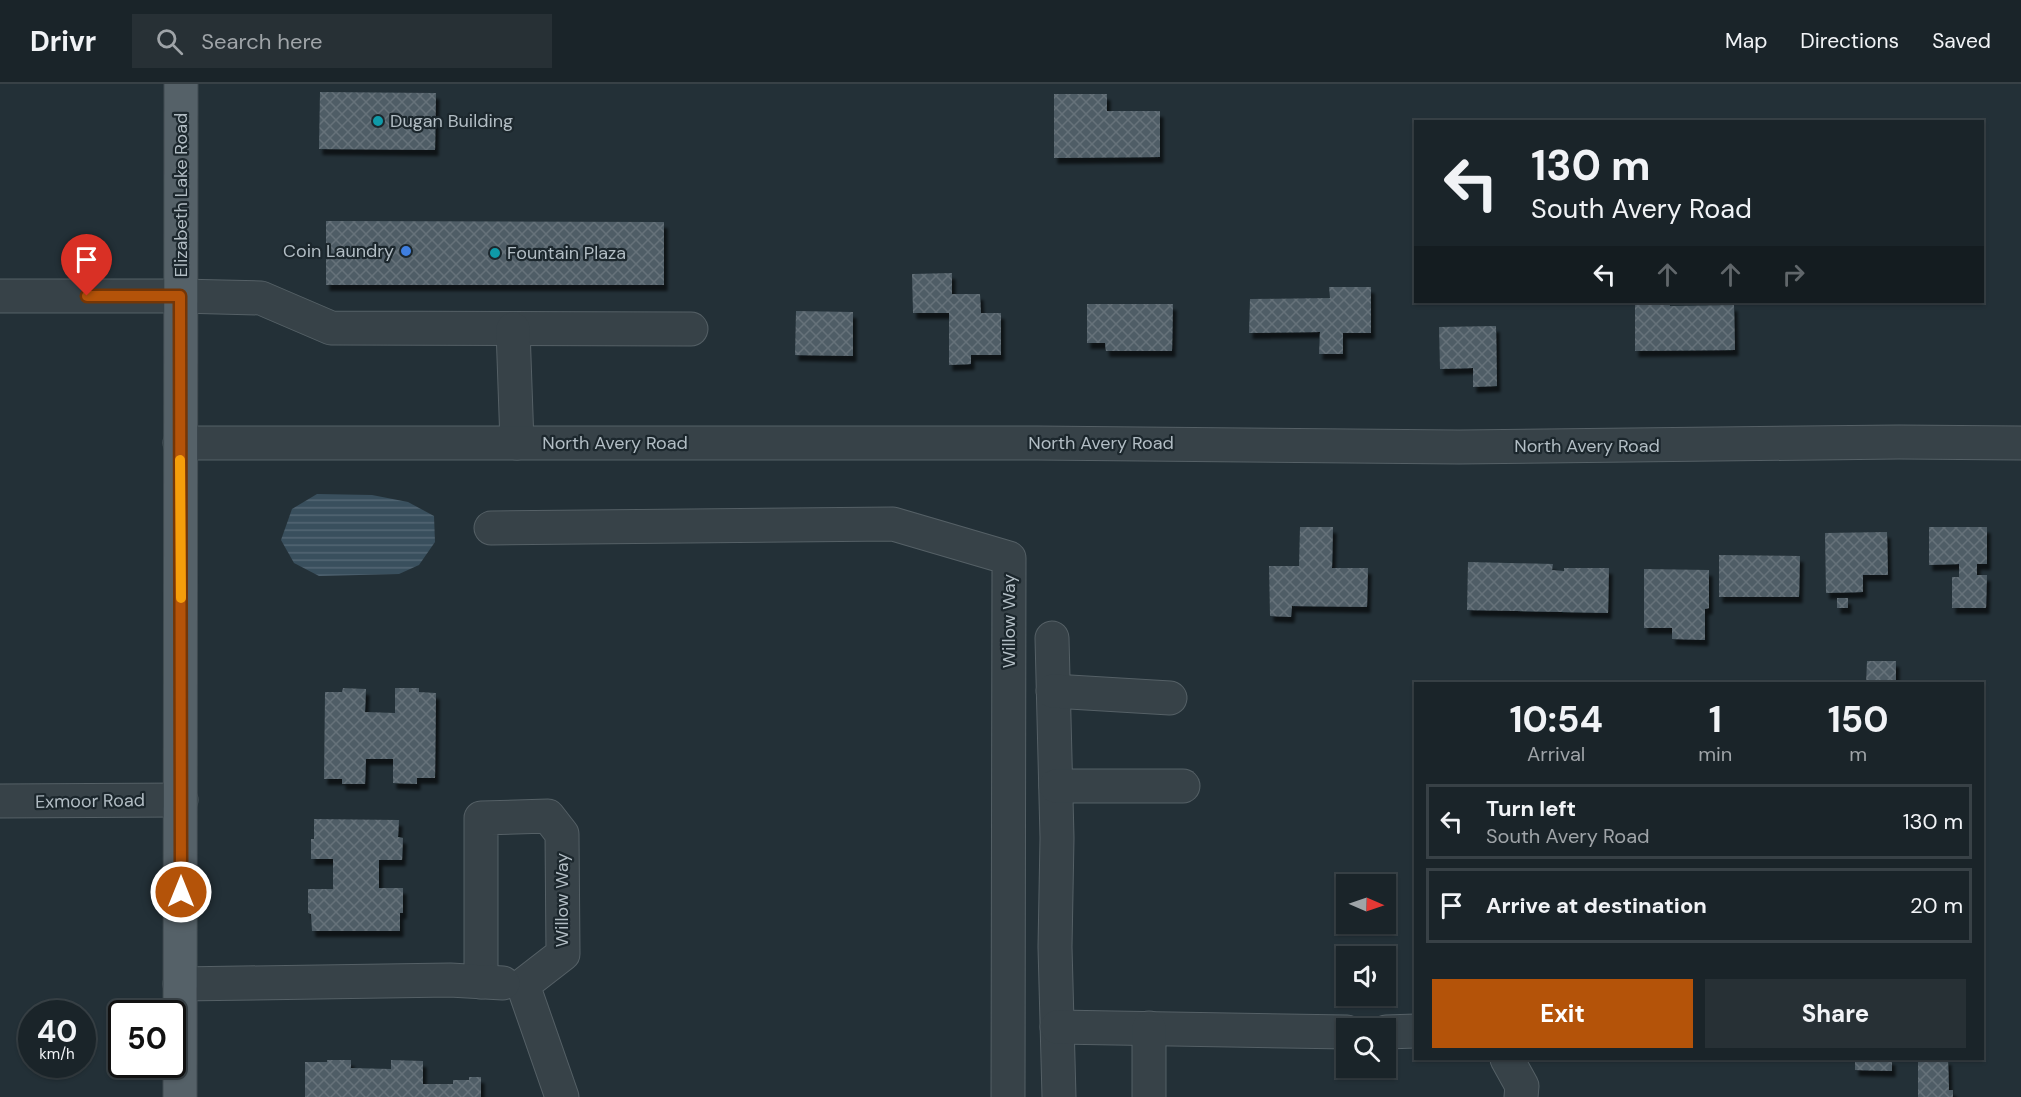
<!DOCTYPE html>
<html lang="en">
<head>
<meta charset="utf-8">
<style>
	:root { --surface:#1a2429; --page:#273035; --text:#f1f3f6; --muted:#9fa4a8; --line:#384146; --accent:#b45309 }
	body { margin:0; font-family:"DM Sans",sans-serif; background:var(--page); color:var(--text); height:100vh; display:flex; flex-direction:column; font-size:22px; white-space:nowrap }
	* { box-sizing:border-box; margin:0 }
	p { font-size:20px; color:var(--muted) }
	.icon { flex:none; width:33px; height:33px; fill:none; stroke:currentColor; stroke-width:2; stroke-linecap:round; stroke-linejoin:round }
	.map { position:relative; flex:1; overflow:hidden }
	.sheet { position:absolute; left:1414px; top:598px; width:570px; height:378px; display:flex; flex-direction:column; background:var(--surface); border-radius:0px; box-shadow:0 2px 4px #0004,0 0 0 2px var(--line) }
	.sheet>* { flex:none }
	.top-card { position:absolute; left:1414px; top:36px; width:570px; height:183px; border-radius:0px; box-shadow:0 2px 4px #0004,0 0 0 2px var(--line); background:#1a2429; color:var(--text); overflow:hidden }
	.needle { width:39px; rotate:92deg }
	.tools { position:absolute; left:1336px; top:790px; display:grid; gap:12px }
	.tools a { display:grid; place-items:center; width:60px; height:60px; border-radius:0px; background:var(--surface); box-shadow:0 2px 4px #0004,0 0 0 2px var(--line); font-size:30px }
	.speed { position:absolute; left:18px; top:916px; display:flex; gap:12px; font-size:30px; font-weight:700; text-align:center }
	.speed>* { display:grid; place-content:center; width:78px; height:78px; border-radius:50%; background:var(--surface); box-shadow:0 2px 4px #0004,0 0 0 2px var(--line); line-height:1 }
	.speed small { font-size:15px; font-weight:400 }
	.speed .limit { border:3px solid #111; border-radius:9px; background:#fff; color:#111 }
	.pin { position:absolute; display:grid; place-items:center; width:51px; height:51px; color:#fff; margin:-62px -26px; border-radius:50% 50% 50% 0; rotate:-45deg; box-shadow:0 0 6px #0007 }
	.pin .icon { rotate:45deg }
	.me { position:absolute; width:66px; margin:-33px; rotate:0deg; stroke-linejoin:round; filter:drop-shadow(0 0 4px #0008) }
	.turn { display:flex; align-items:center; gap:21px; height:126px; padding:0 18px; font-size:27px }
	.turn .icon { width:78px; height:78px; stroke-width:2.5 }
	.turn b { display:block; font-size:42px; line-height:51px }
	.lanes { display:flex; align-items:center; height:57px; padding:0 18px; background:#0003; justify-content:center; gap:30px; direction:ltr }
	.lanes .off { opacity:.35 }
	.eta { display:flex; justify-content:space-evenly; align-items:center; height:102px; text-align:center }
	.eta b { font-size:36px; font-weight:700; line-height:42px }
	.cta { display:flex; gap:12px; margin-top:auto; padding:12px 18px }
	.cta a { flex:1; height:69px; border-radius:0px; background:var(--accent); color:#fff; font-size:24px; font-weight:700; line-height:69px; text-align:center }
	.cta a+a { background:var(--page); color:var(--text) }
	ul { padding:0; list-style:none }
	li { display:flex; align-items:center; gap:18px; height:75px; margin:0 12px 9px; padding:0 6px; border:3px solid var(--line); border-radius:0px }
	li div { flex:1 }
	li b { display:block; font-size:22px }
	li em { font-style:normal }
	header { display:flex; align-items:center; gap:36px; box-sizing:border-box; height:84px; padding:0 30px; background:var(--surface); border-bottom:2px solid var(--line) }
	header strong { font-size:28px }
	nav { display:flex; gap:33px; margin-inline-start:auto; font-size:21px }
	.search { width:420px; height:54px; background:var(--page); display:flex; align-items:center; gap:15px; box-sizing:border-box; padding:0 21px; border-radius:0px; color:var(--muted); font-size:22px }
	.map>svg:first-child { display:block }
	.water { fill:url(#water-rules) }
	.building { fill:url(#building-cross-hatch); filter:url(#shadow) }
	.lines { fill:none; stroke-linecap:round; stroke-linejoin:round }
	.minor-casing { stroke:#556066; stroke-width:35 }
	.major-casing { stroke:#404b51; stroke-width:35 }
	.minor { stroke:#374248; stroke-width:33 }
	.major { stroke:#556168; stroke-width:33 }
	.route-casing { stroke:#753606; stroke-width:15 }
	.route { stroke:#b45309; stroke-width:10 }
	.slow { stroke:#f59e0b; stroke-width:10 }
	.culture-dot { fill:#0f9aa8; stroke:#1c272d; stroke-width:2 }
	.shop-dot { fill:#3f7fe0; stroke:#1c272d; stroke-width:2 }
	.labels { text-anchor:middle; stroke-width:4.5; stroke-linejoin:round; paint-order:stroke }
	.poi-label { font-size:18px; fill:#b2bdc4; stroke:#1c272d; text-anchor:start }
	.street-label { font-size:18px; fill:#b2bdc4; stroke:#1c272d }
</style>
</head>
<body>
<header>
<strong>Drivr</strong>
<div class="search"><svg class="icon" aria-label="search" viewBox="0 0 24 24"><circle cx="10" cy="10" r="6"/><path d="M15 15l6 6"/></svg>Search here</div>
<nav><a>Map</a><a>Directions</a><a>Saved</a></nav>
</header>
<div class="map">
<svg width="2021" height="1013" viewBox="0 0 2021 1013">
	<defs>
		<pattern id="water-rules" width="6" height="5" patternUnits="userSpaceOnUse" patternTransform="scale(1.5)"><rect width="6" height="5" fill="#394f5d"/><path d="M0 2.5h6" fill="none" stroke="#536673"/></pattern>
		<pattern id="building-cross-hatch" width="8" height="8" patternUnits="userSpaceOnUse" patternTransform="scale(1.5)"><rect width="8" height="8" fill="#4f5d66"/><path d="M0 0l8 8M0 8l8-8" fill="none" stroke="#66727a"/></pattern>
		<filter id="shadow"><feDropShadow dx="3.5" dy="6" stdDeviation="1.5" flood-color="#0009"/></filter>
	</defs>
	<rect width="100%" height="100%" fill="#233037"/>
	<polygon class="water" points="317,410 372,411 408,418 434,432 435,458 419,481 399,490 319,492 294,479 281,456 292,425"/>
	<g class="building">
		<polygon points="320,8 436,9 435,66 319,65"/>
		<polygon points="1054,10 1107,10 1107,27 1160,27 1160,73 1054,74"/>
		<polygon points="326,137 664,138 664,201 326,201"/>
		<polygon points="952,189 952,210 980,210 981,229 1001,229 1001,271 971,271 971,280 949,281 949,229 913,229 912,190"/>
		<polygon points="1329,203 1371,203 1371,249 1343,249 1343,270 1319,270 1320,248 1249,249 1250,215 1330,214"/>
		<polygon points="1635,218 1670,218 1670,222 1734,221 1735,266 1635,267"/>
		<polygon points="1087,220 1173,220 1172,267 1106,267 1105,259 1087,259"/>
		<polygon points="796,227 853,228 853,272 795,271"/>
		<polygon points="1496,242 1497,302 1473,303 1473,284 1440,285 1439,243"/>
		<polygon points="1300,443 1333,443 1332,484 1368,484 1367,523 1292,522 1291,533 1270,532 1269,482 1299,482"/>
		<polygon points="1929,443 1987,443 1987,480 1977,480 1977,491 1987,491 1986,524 1952,524 1952,493 1959,493 1959,480 1929,481"/>
		<polygon points="1887,448 1888,491 1863,491 1863,508 1826,509 1825,449"/>
		<polygon points="1719,471 1800,472 1799,513 1719,513"/>
		<polygon points="1468,478 1553,480 1552,486 1564,487 1564,484 1609,484 1608,529 1467,526"/>
		<polygon points="1644,485 1709,486 1709,524 1705,525 1705,556 1672,555 1672,544 1644,544"/>
		<rect x="1837" y="514" width="11" height="10"/>
		<polygon points="1867,577 1896,577 1896,600 1866,600"/>
		<polygon points="343,604 366,605 365,628 395,629 395,604 419,604 419,608 436,609 435,694 417,694 417,700 393,699 393,675 366,675 365,700 342,700 342,695 324,695 325,608 342,608"/>
		<polygon points="314,735 399,736 398,753 403,754 402,776 379,776 379,804 403,804 403,829 400,829 400,847 312,847 311,830 308,829 308,805 333,805 333,775 311,775 311,755 314,755"/>
		<polygon points="1855,975 1892,975 1892,987 1855,986"/>
		<polygon points="1918,975 1948,975 1949,1006 1953,1006 1953,1013 1918,1013"/>
		<polygon points="327,976 351,976 351,984 391,985 391,976 423,977 423,1000 453,1000 453,996 469,996 469,993 481,993 481,1013 305,1013 305,978 327,978"/>
	</g>
	<g class="lines">
		<defs>
			<g id="minor">
				<polyline points="0,212 180,212 261,214 331,244 691,245"/>
				<polyline points="513,245 517,359"/>
				<polyline points="180,359 1037,359 1459,363 1899,358 2021,359"/>
				<polyline points="491,444 893,440 1009,474 1008,1013"/>
				<polyline points="1052,554 1057,754 1055,863 1059,1013"/>
				<polyline points="1053,607 1170,614"/>
				<polyline points="1056,702 1183,702"/>
				<polyline points="0,717 181,716"/>
				<polyline points="481,898 481,734 548,732 562,750 563,870 523,901 562,1013"/>
				<polyline points="180,900 450,896 503,899"/>
				<polyline points="1057,943 1347,948"/>
				<polyline points="1149,944 1149,1013"/>
				<polyline points="1386,948 1416,947"/>
				<polyline points="1507,975 1522,1002 1521,1013"/>
			</g>
			<polyline id="major" points="180,1013 181,0"/>
		</defs>
		<use href="#minor" class="minor-casing"/>
		<use href="#major" class="major-casing"/>
		<use href="#minor" class="minor"/>
		<use href="#major" class="major"/>
	</g>
	<g class="lines">
		<defs>
			<polyline id="route" points="87,212 180,212 181,808"/>
		</defs>
		<use href="#route" class="route-casing"/>
		<use href="#route" class="route"/>
		<polyline class="slow" points="180,376 181,514"/>
	</g>
	<g class="culture-dot">
		<circle cx="378" cy="37" r="6"/>
		<circle cx="495" cy="169" r="6"/>
	</g>
	<circle class="shop-dot" cx="406" cy="167" r="6"/>
	<g class="labels">
		<g class="poi-label">
			<text x="390" y="43">Dugan Building</text>
			<text x="394" y="173" text-anchor="end">Coin Laundry</text>
			<text x="507" y="175">Fountain Plaza</text>
		</g>
		<g class="street-label">
			<text transform="translate(181 111) rotate(-90)" y="6">Elizabeth Lake Road</text>
			<text x="615" y="365">North Avery Road</text>
			<text x="1101" y="365">North Avery Road</text>
			<text x="1587" y="368">North Avery Road</text>
			<text transform="translate(1009 537) rotate(-90)" y="6">Willow Way</text>
			<text transform="translate(90 717) rotate(-1)" y="6">Exmoor Road</text>
			<text transform="translate(562 816) rotate(-90)" y="6">Willow Way</text>
		</g>
	</g>
</svg>
<div class="tools">
<a><svg class="needle" viewBox="-14 -14 28 28"><path d="M0-13l5 13h-10z" fill="#e53935"/><path d="M0 13l5-13h-10z" fill="#9fa4a8"/></svg></a>
<a><svg class="icon" aria-label="sound" viewBox="0 0 24 24"><path d="M4 9h4l5-4v14l-5-4H4zM17 9q2 3 0 6"/></svg></a>
<a><svg class="icon" aria-label="search" viewBox="0 0 24 24"><circle cx="10" cy="10" r="6"/><path d="M15 15l6 6"/></svg></a>
</div>
<div class="speed"><div>40<small>km/h</small></div><div class="limit">50</div></div>
<div class="pin" style="left:87px;top:212px;background:#d93025"><svg class="icon" aria-label="arrive" viewBox="0 0 24 24"><path d="M6 21V4h12l-3 4 3 4H6"/></svg></div>
<svg class="me" style="left:181px;top:808px" viewBox="-20 -20 40 40"><circle r="17" fill="#b45309" stroke="#fff" stroke-width="3"/><path d="M0-11L8 9 0 5-8 9z" fill="#fff"/></svg>
<div class="top-card">
<div class="turn"><svg class="icon" aria-label="left" viewBox="0 0 24 24"><path d="M17 20v-9H6M10 6l-5 5 5 5"/></svg><div><b>130 m</b>South Avery Road</div></div>
<div class="lanes"><svg class="icon" aria-label="left" viewBox="0 0 24 24"><path d="M17 20v-9H6M10 6l-5 5 5 5"/></svg><svg class="icon off" aria-label="ahead" viewBox="0 0 24 24"><path d="M12 20V5M6 11l6-6 6 6"/></svg><svg class="icon off" aria-label="ahead" viewBox="0 0 24 24"><path d="M12 20V5M6 11l6-6 6 6"/></svg><svg class="icon off" aria-label="right" viewBox="0 0 24 24"><path d="M7 20v-9h11M14 6l5 5-5 5"/></svg></div>
</div>
<section class="sheet">
<div class="eta">
<div><b>10:54</b><p>Arrival</p></div>
<div><b>1</b><p>min</p></div>
<div><b>150</b><p>m</p></div>
</div>
<ul>
<li><svg class="icon" aria-label="left" viewBox="0 0 24 24"><path d="M17 20v-9H6M10 6l-5 5 5 5"/></svg><div><b>Turn left</b><p>South Avery Road</p></div><em>130 m</em></li>
<li><svg class="icon" aria-label="arrive" viewBox="0 0 24 24"><path d="M6 21V4h12l-3 4 3 4H6"/></svg><div><b>Arrive at destination</b></div><em>20 m</em></li>
</ul>
<div class="cta"><a>Exit</a><a>Share</a></div>
</section>
</div>
</body>
</html>
